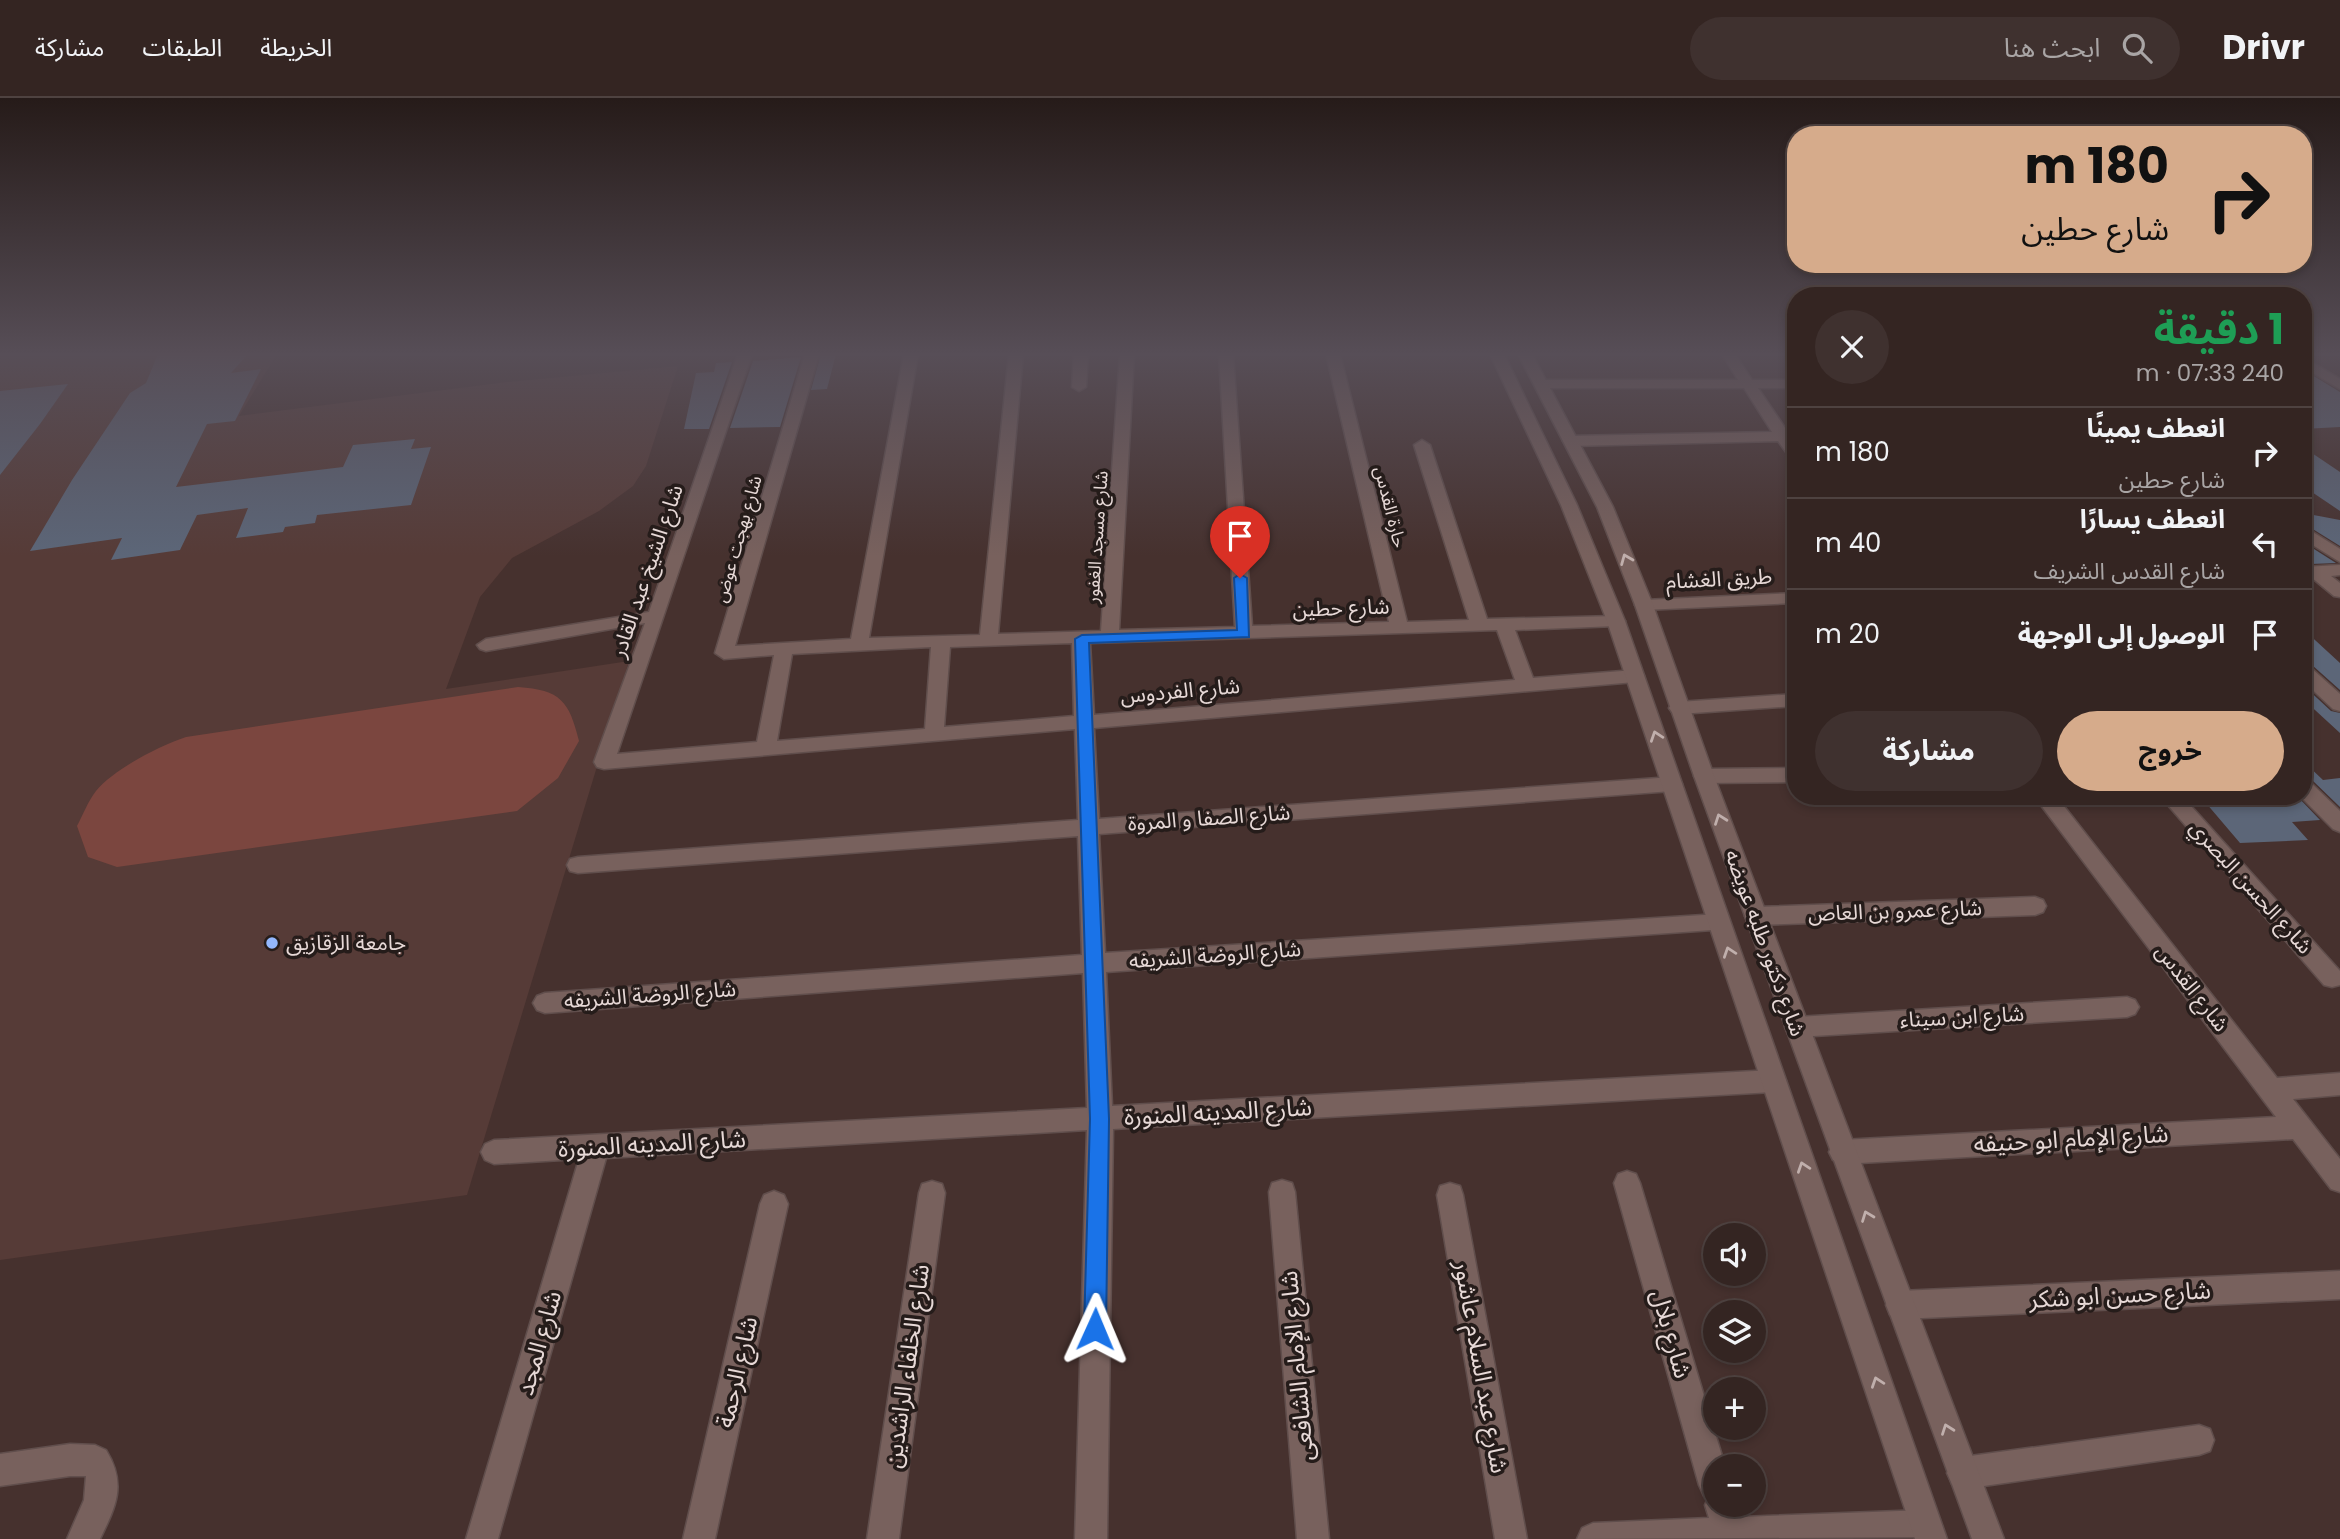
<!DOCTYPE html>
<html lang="ar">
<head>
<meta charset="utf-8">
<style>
	:root { --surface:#342522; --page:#3f312f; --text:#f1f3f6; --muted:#a9a5a5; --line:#4e4240; --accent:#d6ab8b }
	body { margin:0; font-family:Poppins,"Noto Sans Arabic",sans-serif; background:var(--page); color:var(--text); direction:rtl; height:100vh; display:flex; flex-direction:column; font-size:26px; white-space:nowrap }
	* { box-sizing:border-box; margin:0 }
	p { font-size:23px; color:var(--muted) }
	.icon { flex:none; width:38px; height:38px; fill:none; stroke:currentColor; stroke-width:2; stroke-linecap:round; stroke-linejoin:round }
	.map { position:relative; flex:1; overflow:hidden; direction:ltr }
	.sheet { position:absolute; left:1787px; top:189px; width:525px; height:518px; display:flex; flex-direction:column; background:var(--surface); border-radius:28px; box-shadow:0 4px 10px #0003,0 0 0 2px var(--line); direction:rtl }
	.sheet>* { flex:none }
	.guide { position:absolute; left:1787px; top:28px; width:525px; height:147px; border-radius:28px; box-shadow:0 4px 10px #0003,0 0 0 2px var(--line); direction:rtl; background:#d6ab8b; color:#111; overflow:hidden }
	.controls { position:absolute; left:1703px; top:1125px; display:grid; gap:14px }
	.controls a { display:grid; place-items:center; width:63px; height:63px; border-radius:50%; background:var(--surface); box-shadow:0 4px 10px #0003,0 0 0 2px var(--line); font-size:35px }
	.pin { position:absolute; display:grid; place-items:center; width:60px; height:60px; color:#fff; margin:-72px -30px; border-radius:50% 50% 50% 0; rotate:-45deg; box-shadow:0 0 7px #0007 }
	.pin .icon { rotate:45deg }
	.me { position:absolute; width:77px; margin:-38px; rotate:1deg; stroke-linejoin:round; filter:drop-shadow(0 0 5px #0008) }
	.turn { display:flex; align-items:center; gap:24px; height:147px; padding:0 28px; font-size:32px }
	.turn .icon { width:91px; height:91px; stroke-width:2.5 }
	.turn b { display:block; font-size:49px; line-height:60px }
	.round { display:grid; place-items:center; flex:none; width:74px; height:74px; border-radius:37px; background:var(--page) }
	.overview { display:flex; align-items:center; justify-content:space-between; height:119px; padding:0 28px }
	h1 { font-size:42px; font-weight:700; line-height:52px; color:#1e9e55 }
	.action { display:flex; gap:14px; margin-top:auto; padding:14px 28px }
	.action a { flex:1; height:80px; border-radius:42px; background:var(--accent); color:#111; font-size:28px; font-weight:700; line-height:80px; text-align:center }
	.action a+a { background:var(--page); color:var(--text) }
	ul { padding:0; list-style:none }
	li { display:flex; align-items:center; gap:21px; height:91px; padding:0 28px; border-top:2px solid var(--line) }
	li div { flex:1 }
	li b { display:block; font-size:26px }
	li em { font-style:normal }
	header { display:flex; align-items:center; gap:42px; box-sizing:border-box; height:98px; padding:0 35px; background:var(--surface); border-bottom:2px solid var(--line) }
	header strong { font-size:33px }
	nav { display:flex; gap:38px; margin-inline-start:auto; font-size:24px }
	.search { width:490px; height:63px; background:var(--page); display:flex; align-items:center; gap:18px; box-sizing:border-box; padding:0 24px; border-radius:38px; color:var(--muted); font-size:26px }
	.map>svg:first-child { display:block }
	.built { fill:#563b37 }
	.green { fill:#7b463f }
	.building { fill:#5c6678 }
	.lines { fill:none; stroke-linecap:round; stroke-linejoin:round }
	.minor-casing { stroke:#604e4c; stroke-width:3 }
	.tertiary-casing { stroke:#604e4c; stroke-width:3 }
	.minor { fill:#78615d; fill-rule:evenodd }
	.tertiary { fill:#78615d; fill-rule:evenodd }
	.oneway { stroke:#c0afac }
	.route { fill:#1a73e8; stroke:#114b97; stroke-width:2 }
	.poi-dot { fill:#93b7fd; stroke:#251c1a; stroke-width:2.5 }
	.labels { text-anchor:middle; stroke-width:7; stroke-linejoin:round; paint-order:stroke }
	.far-street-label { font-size:18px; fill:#e7d9d7; stroke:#251c1a }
	.street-label { font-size:21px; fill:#e7d9d7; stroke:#251c1a }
	.poi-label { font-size:21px; fill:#e7d9d7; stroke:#251c1a; text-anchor:start }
	.near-street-label { font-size:24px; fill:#e7d9d7; stroke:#251c1a }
</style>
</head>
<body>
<header>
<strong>Drivr</strong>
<div class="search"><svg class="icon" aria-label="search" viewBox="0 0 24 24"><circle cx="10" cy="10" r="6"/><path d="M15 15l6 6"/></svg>ابحث هنا</div>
<nav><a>الخريطة</a><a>الطبقات</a><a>مشاركة</a></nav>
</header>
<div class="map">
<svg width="2340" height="1441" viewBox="0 0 2340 1441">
	<rect width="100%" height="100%" fill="#46312e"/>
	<polygon class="built" points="277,256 239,318 507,284 678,268 646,368 633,388 599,413 512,460 480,499 446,591 629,563 467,1097 0,1162 0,257"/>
	<path class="green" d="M 518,589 C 561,592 569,603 579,643 L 558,680 L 517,713 L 117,769 L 88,759 L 77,728 C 83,717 88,703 96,693 C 114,671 159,648 186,639 Z"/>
	<g class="building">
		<polygon points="158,256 248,256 231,275 261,271 235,323 207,326 176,389 343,369 353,347 415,341 411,351 431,349 411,407 317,417 315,425 285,429 283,434 236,440 248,410 197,417 180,452 111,462 122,440 30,453 72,382 130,295 146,285"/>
		<polygon points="821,256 836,256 827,291 811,292"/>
		<polygon points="801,259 780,329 730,330 753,263"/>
		<polygon points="732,264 709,331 684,331 696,275 714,274 716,265"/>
		<polygon points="2312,277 2340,294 2340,329 2303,331 2303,278"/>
		<polygon points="68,286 40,326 0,377 0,293"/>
		<polygon points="2303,349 2340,374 2340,413 2303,388"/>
		<polygon points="2303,415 2340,422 2340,448 2303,425"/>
		<polygon points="2303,444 2336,465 2311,466 2303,459"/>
		<polygon points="2303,531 2340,565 2340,592 2312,567 2303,565"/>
		<polygon points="2303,587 2331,613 2340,615 2340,635 2303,601"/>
		<polygon points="2303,663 2323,682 2340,680 2340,709 2312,682 2303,680"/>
		<polygon points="2200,698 2297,698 2320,722 2292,724 2308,742 2240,745"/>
	</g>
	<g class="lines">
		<defs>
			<g id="minor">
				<path d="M 738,256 L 752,256 L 617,656 L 757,644 L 774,557 L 724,561 L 715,555 L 805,256 L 819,256 L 735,548 L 851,541 L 904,256 L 918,256 L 869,540 L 980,537 L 1009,256 L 1023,256 L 998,536 L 1101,533 L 1120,256 L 1134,256 L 1119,532 L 1235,529 L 1219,256 L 1233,256 L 1252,528 L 1389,524 L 1326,256 L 1340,256 L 1407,524 L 1469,522 L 1414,347 L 1422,342 L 1430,347 L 1487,521 L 1616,518 L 1625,523 L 1616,528 L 1515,532 L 1533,580 L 1635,572 L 1642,574 L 1644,578 L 1642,582 L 1635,584 L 1094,630 L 1099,721 L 1672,679 L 1679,681 L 1682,686 L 1679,691 L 1672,693 L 1099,736 L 1105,855 L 1719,816 L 1727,819 L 1730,825 L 1727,831 L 1106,874 L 1112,1008 L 1773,972 L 1782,975 L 1786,983 L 1782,991 L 1773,994 L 1113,1031 L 1107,1441 L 1075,1441 L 1087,1032 L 606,1060 L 498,1441 L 466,1441 L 579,1061 L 494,1066 L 485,1062 L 481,1054 L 485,1046 L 494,1042 L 1087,1010 L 1083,875 L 545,915 L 537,912 L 533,905 L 537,898 L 545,895 L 1082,857 L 1078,738 L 578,775 L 570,773 L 567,767 L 570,761 L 578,759 L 1078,722 L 1075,631 L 604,671 L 597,669 L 594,664 L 645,525 L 486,553 L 480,551 L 477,547 L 486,541 L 649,514 ZM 1497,532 L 1515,582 L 1094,617 L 1090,545 ZM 1072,545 L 1074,618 L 944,629 L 950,549 ZM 931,549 L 925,631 L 777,643 L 792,556 Z"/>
				<polygon points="1074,256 1088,256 1086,289 1079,293 1072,289"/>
				<polygon points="1722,256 1735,256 1752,282 1796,282 1796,290 1758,290 1796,346 1796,362 1791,361 1778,343 1571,348 1563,343 1571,338 1772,334 1744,290 1541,290 1534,286 1541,282 1738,282"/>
				<polygon points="2303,259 2340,281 2340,291 2303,269"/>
				<polygon points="2303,428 2340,451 2340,464 2303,441"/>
				<polygon points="2340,467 2340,477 2331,478 2340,485 2340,499 2334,498 2311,479 2303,479 2303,469"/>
				<polygon points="1796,495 1796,505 1644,512 1635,507 1644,502"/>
				<polygon points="2303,567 2310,569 2340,596 2340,613 2333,611 2303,583"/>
				<polygon points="1796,596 1796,608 1679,616 1672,614 1669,610 1672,606 1679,604"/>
				<polygon points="1796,670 1796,684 1704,685 1697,683 1694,678 1697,673 1704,671"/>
				<polygon points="2303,682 2310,684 2340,713 2340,734 2333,731 2300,698 2303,698"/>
				<polygon points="2034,698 2056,698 2277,980 2340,975 2340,997 2293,1001 2340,1061 2340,1094 2331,1091 2293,1041 1842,1066 1833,1062 1829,1054 1833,1046 1842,1042 2276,1019"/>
				<polygon points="2160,698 2182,698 2340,873 2340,887 2332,889 2324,887"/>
				<polygon points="2035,799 2043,802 2046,808 2043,814 2035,817 1756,827 1748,824 1745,818 1748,812 1756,809"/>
				<polygon points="2127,899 2135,902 2139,909 2135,916 2127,919 1797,939 1788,936 1785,929 1788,922 1797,919"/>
				<polygon points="1627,1073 1636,1076 1640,1085 1725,1368 1715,1368 1715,1407 1737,1407 1741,1419 1926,1412 1937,1417 1942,1428 1937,1439 1577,1441 1582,1430 1593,1425 1709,1420 1705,1407 1708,1400 1704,1398 1699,1387 1614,1085 1618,1076"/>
				<polygon points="1282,1082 1292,1085 1295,1094 1329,1441 1297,1441 1269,1094 1272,1085"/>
				<polygon points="932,1083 942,1086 945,1095 899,1441 867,1441 919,1095 922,1086"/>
				<polygon points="1450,1085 1460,1088 1463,1097 1527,1441 1495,1441 1437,1097 1440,1088"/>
				<polygon points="774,1093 784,1097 788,1106 715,1441 683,1441 760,1106 764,1097"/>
				<polygon points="2340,1173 2340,1201 1900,1221 1890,1217 1886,1207 1890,1197 1900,1193"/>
				<polygon points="2199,1327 2210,1331 2214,1342 2210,1353 2199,1357 1963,1391 1952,1386 1947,1375 1952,1364 1963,1359"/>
				<path d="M 70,1346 L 95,1347 L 106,1352 C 127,1386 116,1408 100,1441 L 67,1441 L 84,1402 L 86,1378 L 70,1378 L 0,1388 L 0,1356 Z"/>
			</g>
			<g id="tertiary">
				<polygon points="1490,256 1504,256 1577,407 1625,523 1947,1441 1915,1441 1607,523 1561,407"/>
				<polygon points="1518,256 1532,256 1613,409 1653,507 1714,678 2004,1441 1972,1441 1694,678 1635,507 1597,409"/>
			</g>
		</defs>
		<use href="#minor" class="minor-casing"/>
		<use href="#tertiary" class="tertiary-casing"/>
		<use href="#minor" class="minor"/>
		<use href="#tertiary" class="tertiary"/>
	</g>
	<defs><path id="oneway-chevron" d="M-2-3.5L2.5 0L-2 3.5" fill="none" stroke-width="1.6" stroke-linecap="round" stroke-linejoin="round" transform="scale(1.75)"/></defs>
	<g class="oneway">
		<use href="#oneway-chevron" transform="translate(1626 461) rotate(-112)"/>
		<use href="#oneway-chevron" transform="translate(1656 638) rotate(-109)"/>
		<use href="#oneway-chevron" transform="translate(1720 721) rotate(-110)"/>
		<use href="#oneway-chevron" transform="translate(1729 854) rotate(-109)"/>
		<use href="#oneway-chevron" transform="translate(1803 1069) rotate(-109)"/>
		<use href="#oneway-chevron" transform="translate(1867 1118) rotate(-111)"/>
		<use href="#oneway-chevron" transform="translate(1877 1284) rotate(-109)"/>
		<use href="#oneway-chevron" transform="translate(1947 1331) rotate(-110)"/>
	</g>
	<linearGradient id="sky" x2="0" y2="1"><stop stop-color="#261b19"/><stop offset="0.56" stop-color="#574e57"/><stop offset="1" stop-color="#574e57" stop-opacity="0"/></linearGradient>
	<rect width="2340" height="458" fill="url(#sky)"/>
	<polygon class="route" points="1240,476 1247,480 1249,539 1089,545 1109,1021 1106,1231 1103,1239 1095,1242 1088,1239 1084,1231 1090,1021 1075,541 1082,537 1237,532 1234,480"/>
	<circle class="poi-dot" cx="272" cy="845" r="7"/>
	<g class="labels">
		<g class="far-street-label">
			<text transform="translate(1390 409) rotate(76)" y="6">حارة القدس</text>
			<text transform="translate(1097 439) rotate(-86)" y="6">شارع مسجد الغفور</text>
			<text transform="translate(738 441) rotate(-74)" y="6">شارع بهجت عوض</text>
		</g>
		<g class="street-label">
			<text transform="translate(647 473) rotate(-71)" y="7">شارع الشيخ عبد القادر</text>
			<text transform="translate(1719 481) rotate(-3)" y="7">طريق الغشام</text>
			<text transform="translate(1341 510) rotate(-2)" y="7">شارع حطين</text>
			<text transform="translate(1180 593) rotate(-5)" y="7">شارع الفردوس</text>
			<text transform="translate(1209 720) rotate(-4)" y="7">شارع الصفا و المروة</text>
			<text transform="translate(2251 789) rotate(48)" y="7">شارع الحسن البصري</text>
			<text transform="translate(1895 813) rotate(-2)" y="7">شارع عمرو بن العاص</text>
			<text transform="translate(1765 845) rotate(70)" y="7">شارع دكتور طلبه عويضه</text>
			<text transform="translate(1215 857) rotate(-4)" y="7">شارع الروضة الشريفه</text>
			<text transform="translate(2192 890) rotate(52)" y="7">شارع القدس</text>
			<text transform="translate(650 897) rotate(-4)" y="7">شارع الروضة الشريفه</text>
			<text transform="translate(1962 919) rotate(-3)" y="7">شارع ابن سيناء</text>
		</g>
		<g class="poi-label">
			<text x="286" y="852">جامعة الزقازيق</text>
		</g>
		<g class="near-street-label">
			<text transform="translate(1218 1014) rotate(-3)" y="8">شارع المدينه المنورة</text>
			<text transform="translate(2071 1041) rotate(-3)" y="8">شارع الإمام ابو حنيفه</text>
			<text transform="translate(652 1046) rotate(-3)" y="8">شارع المدينه المنورة</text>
			<text transform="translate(2120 1197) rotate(-3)" y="8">شارع حسن ابو شكر</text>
			<text transform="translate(1671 1236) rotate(74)" y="8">شارع بلال</text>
			<text transform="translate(539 1245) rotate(-74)" y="8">شارع المجد</text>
			<text transform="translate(907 1268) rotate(-82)" y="8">شارع الخلفاء الراشدين</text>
			<text transform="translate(1297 1268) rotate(-95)" y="8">شارع الإمام الشافعى</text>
			<text transform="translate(1481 1269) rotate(80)" y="8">شارع عبد السلام عاشور</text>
			<text transform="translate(737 1274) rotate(-77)" y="8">شارع الرحمة</text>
		</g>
	</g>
</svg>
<div class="controls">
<a><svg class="icon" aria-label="sound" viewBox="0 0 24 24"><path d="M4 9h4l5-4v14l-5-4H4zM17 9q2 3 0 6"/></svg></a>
<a><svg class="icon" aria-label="layers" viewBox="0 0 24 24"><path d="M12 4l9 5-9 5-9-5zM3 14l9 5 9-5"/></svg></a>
<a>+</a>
<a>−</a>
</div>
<div class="pin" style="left:1240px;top:480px;background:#d93025"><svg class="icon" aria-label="arrive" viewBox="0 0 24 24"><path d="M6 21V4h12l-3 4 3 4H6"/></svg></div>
<svg class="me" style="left:1095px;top:1231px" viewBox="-20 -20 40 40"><path d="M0-17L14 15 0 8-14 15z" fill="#1a73e8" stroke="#fff" stroke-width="4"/></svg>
<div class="guide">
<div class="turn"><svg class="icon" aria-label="right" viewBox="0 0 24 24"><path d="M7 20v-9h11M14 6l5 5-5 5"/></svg><div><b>180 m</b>شارع حطين</div></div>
</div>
<section class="sheet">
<div class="overview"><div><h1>1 دقيقة</h1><p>240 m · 07:33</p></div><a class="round"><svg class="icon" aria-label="close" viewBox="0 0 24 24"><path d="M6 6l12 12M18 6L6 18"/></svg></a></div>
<ul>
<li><svg class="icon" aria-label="right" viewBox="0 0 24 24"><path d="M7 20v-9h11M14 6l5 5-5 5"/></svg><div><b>انعطف يمينًا</b><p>شارع حطين</p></div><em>180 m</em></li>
<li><svg class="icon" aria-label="left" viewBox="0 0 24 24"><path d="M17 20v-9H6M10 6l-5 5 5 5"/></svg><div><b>انعطف يسارًا</b><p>شارع القدس الشريف</p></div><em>40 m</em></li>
<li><svg class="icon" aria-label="arrive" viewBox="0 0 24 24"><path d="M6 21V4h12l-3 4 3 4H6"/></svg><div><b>الوصول إلى الوجهة</b></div><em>20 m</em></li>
</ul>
<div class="action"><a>خروج</a><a>مشاركة</a></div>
</section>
</div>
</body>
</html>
